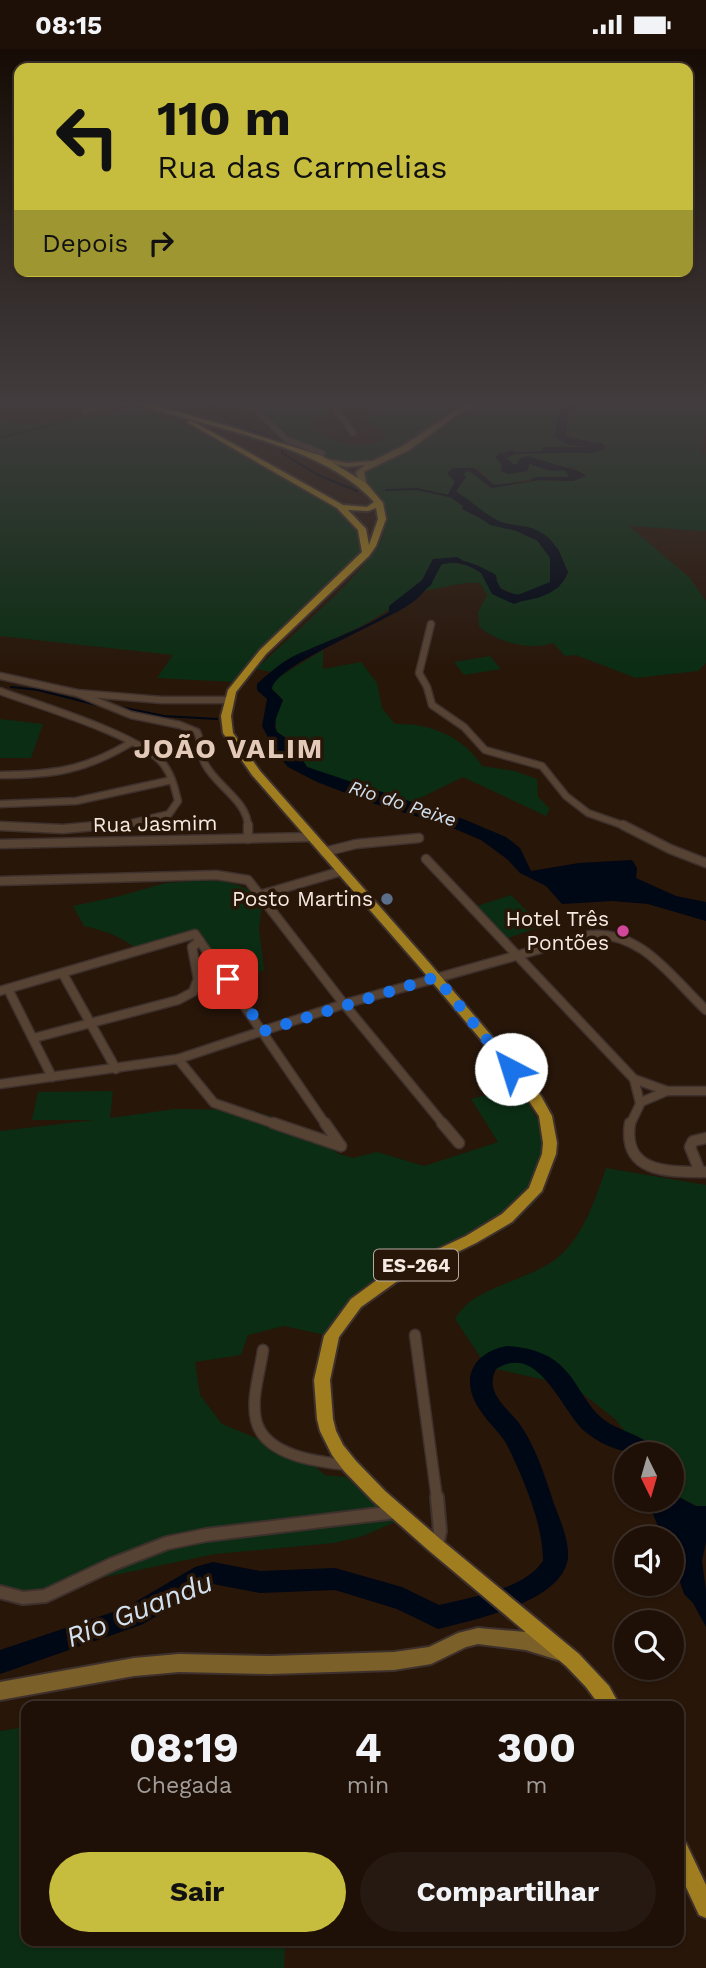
<!DOCTYPE html>
<html lang="pt">
<head>
<meta charset="utf-8">
<style>
	:root { --surface:#1e1007; --page:#261911; --text:#f1f3f6; --muted:#a19d9b; --line:#3c3028; --accent:#c6bc3d }
	body { margin:0; font-family:"Work Sans",sans-serif; background:var(--page); color:var(--text); height:100vh; display:flex; flex-direction:column; font-size:26px; white-space:nowrap }
	* { box-sizing:border-box; margin:0 }
	p { font-size:23px; color:var(--muted) }
	.icon { flex:none; width:38px; height:38px; fill:none; stroke:currentColor; stroke-width:2; stroke-linecap:round; stroke-linejoin:round }
	.map { position:relative; flex:1; overflow:hidden }
	.sheet { position:absolute; left:21px; top:1652px; width:663px; height:245px; display:flex; flex-direction:column; background:var(--surface); border-radius:14px; box-shadow:0 2px 5px #0004,0 0 0 2px var(--line) }
	.sheet>* { flex:none }
	.top-card { position:absolute; left:14px; top:14px; width:679px; height:214px; border-radius:14px; box-shadow:0 2px 5px #0004,0 0 0 2px var(--line); background:#c6bc3d; color:#111; overflow:hidden }
	.needle { width:46px; rotate:175deg }
	.buttons { position:absolute; left:614px; top:1393px; display:grid; gap:14px }
	.buttons a { display:grid; place-items:center; width:70px; height:70px; border-radius:50%; background:var(--surface); box-shadow:0 2px 5px #0004,0 0 0 2px var(--line); font-size:35px }
	.pin { position:absolute; display:grid; place-items:center; width:60px; height:60px; color:#fff; margin:-30px; border-radius:14px; box-shadow:0 4px 10px #0006 }
	.me { position:absolute; width:77px; margin:-38px; rotate:320deg; stroke-linejoin:round; filter:drop-shadow(0 0 5px #0008) }
	.turn { display:flex; align-items:center; gap:24px; height:147px; padding:0 28px; font-size:32px }
	.turn .icon { width:91px; height:91px; stroke-width:2.5 }
	.turn b { display:block; font-size:49px; line-height:60px }
	.then { display:flex; align-items:center; height:66px; padding:0 28px; background:#0003; gap:14px; font-size:26px }
	.eta { display:flex; justify-content:space-evenly; align-items:center; height:119px; text-align:center }
	.eta b { font-size:42px; font-weight:700; line-height:49px }
	.primary-button { display:flex; gap:14px; margin-top:auto; padding:14px 28px }
	.primary-button a { flex:1; height:80px; border-radius:42px; background:var(--accent); color:#111; font-size:28px; font-weight:700; line-height:80px; text-align:center }
	.primary-button a+a { background:var(--page); color:var(--text) }
	.status { display:flex; justify-content:space-between; align-items:center; height:49px; padding:0 35px; background:var(--surface); direction:ltr }
	.status svg { height:19px; fill:currentColor }
	.map>svg:first-child { display:block }
	.green { fill:#0b2d13 }
	.water { fill:#000715 }
	.lines { fill:none; stroke-linecap:round; stroke-linejoin:round }
	.stream { stroke:#000715; stroke-width:2 }
	.river { fill:#000715; fill-rule:evenodd }
	.street-far4-casing { stroke:#3e312d; stroke-width:7 }
	.street-far3-casing { stroke:#3e312d; stroke-width:9 }
	.street-far2-casing { stroke:#3e312d; stroke-width:11 }
	.street-far1-casing { stroke:#3e312d; stroke-width:13 }
	.street-casing { stroke:#3e312d; stroke-width:16 }
	.secondary-casing { stroke:#3e312d; stroke-width:4 }
	.primary-casing { stroke:#3e312d; stroke-width:4 }
	.street-far4 { stroke:#574334; stroke-width:5 }
	.street-far3 { stroke:#574334; stroke-width:6 }
	.street-far2 { stroke:#574334; stroke-width:8 }
	.street-far1 { stroke:#574334; stroke-width:10 }
	.street { stroke:#574334; stroke-width:12 }
	.secondary { fill:#7b602a; fill-rule:evenodd }
	.primary { fill:#a07e20; fill-rule:evenodd }
	.route { stroke:#1a73e8; stroke-width:12; stroke-dasharray:0 21.6 }
	.service-dot { fill:#5c6f8a; stroke:#281609; stroke-width:2.5 }
	.hotel-dot { fill:#d1479c; stroke:#281609; stroke-width:2.5 }
	.labels { text-anchor:middle; stroke-width:7; stroke-linejoin:round; paint-order:stroke }
	.far-water-label { font-size:19px; font-style:italic; fill:#d2e1f0; stroke:#281609 }
	.shield { fill:#281609; stroke:#b8aaa0; stroke-width:2 }
	.shield-label { font-size:19px; font-weight:bold; fill:#f6e9e1 }
	.street-label { font-size:21px; fill:#f6e9e1; stroke:#281609 }
	.poi-label { font-size:21px; fill:#f6e9e1; stroke:#281609; text-anchor:end }
	.district-label { font-size:28px; font-weight:bold; letter-spacing:2px; fill:#e2c9b8; stroke:#281609 }
	.near-water-label { font-size:28px; font-style:italic; fill:#d2e1f0; stroke:#281609 }
</style>
</head>
<body>
<div class="status"><b>08:15</b><svg viewBox="0 0 49 12"><path d="M0 12V9h3v3zM5 12V6h3v6zM10 12V3h3v9zM15 12V0h3v12zM26 1h20v11H26zM47 4h2v5h-2z"/></svg></div>
<div class="map">
<svg width="706" height="1919" viewBox="0 0 706 1919">
	<rect width="100%" height="100%" fill="#281609"/>
	<g class="green">
		<path d="M 162,351 L 333,351 L 323,353 L 326,370 L 317,371 L 312,377 C 331,396 366,403 389,387 L 368,373 L 365,367 L 384,355 L 378,351 L 486,351 L 468,357 L 416,392 L 374,412 L 343,415 L 280,395 L 289,392 L 259,364 L 223,357 L 191,358 Z"/>
		<path d="M 496,351 L 583,351 L 564,360 L 558,366 L 559,378 L 555,387 L 572,397 L 595,400 L 500,404 L 501,417 L 508,425 L 527,422 L 530,414 L 566,422 L 569,428 L 532,430 L 499,436 L 492,434 L 478,420 L 447,424 L 456,433 L 452,437 L 455,451 L 464,454 L 462,460 L 492,475 L 512,480 L 547,496 L 558,515 L 556,531 L 551,537 L 536,544 L 516,546 L 498,538 L 478,516 L 458,511 L 439,510 L 416,544 L 362,577 L 292,609 L 271,623 L 256,620 C 285,592 370,521 383,487 C 392,464 379,446 365,429 L 365,424 L 403,405 L 466,363 Z"/>
		<path d="M 706,351 C 706,372 706,385 701,404 L 706,405 L 706,482 L 629,477 L 690,529 L 706,552 L 706,614 L 698,622 L 636,629 L 576,606 L 565,607 L 553,594 C 531,602 495,593 479,577 L 478,563 L 487,546 L 480,534 L 465,534 L 424,542 L 442,515 C 459,511 488,519 490,539 L 514,553 C 536,549 559,547 568,523 L 558,500 L 547,492 L 519,477 L 494,472 L 457,444 L 463,423 L 473,423 L 490,439 L 539,431 L 573,432 L 586,427 L 574,419 L 557,418 L 534,412 L 505,420 L 505,407 L 552,402 L 603,402 L 601,394 L 575,393 L 561,386 L 564,383 L 565,363 L 591,352 Z"/>
		<path d="M 142,358 C 182,373 218,393 255,412 C 292,432 331,450 360,480 L 361,503 L 233,633 L 157,629 L 173,606 L 0,587 L 0,372 C 32,382 107,364 142,358 Z"/>
		<path d="M 323,601 L 323,620 L 361,613 L 377,634 L 382,659 L 395,675 C 430,674 463,687 482,717 L 515,722 L 537,730 L 538,748 L 550,760 L 546,767 L 463,728 L 410,754 L 307,718 L 292,693 L 277,683 L 275,672 L 283,651 L 272,640 L 272,636 L 279,628 Z"/>
		<polygon points="490,607 501,620 464,626 454,613"/>
		<polygon points="0,670 43,675 31,709 0,709"/>
		<path d="M 209,831 C 231,833 248,836 262,853 L 259,880 L 264,921 L 235,932 L 199,886 L 142,904 C 124,889 107,882 84,877 L 73,857 L 120,847 L 165,834 Z"/>
		<polygon points="511,846 542,877 508,889 477,857"/>
		<path d="M 514,1039 C 539,1061 562,1114 541,1145 C 534,1156 523,1164 513,1171 L 359,1247 L 325,1286 L 284,1277 L 248,1286 L 241,1306 L 195,1313 L 200,1346 L 222,1375 L 305,1409 L 325,1426 L 346,1428 L 395,1473 L 363,1487 L 334,1494 L 215,1505 L 0,1550 L 0,1082 L 94,1071 L 32,1071 L 38,1043 L 113,1042 L 110,1069 L 175,1060 L 252,1061 L 291,1074 L 339,1105 L 353,1109 L 377,1103 L 424,1117 L 498,1093 L 471,1050 Z"/>
		<path d="M 606,1119 L 706,1136 L 706,1457 L 696,1457 L 675,1446 L 672,1405 L 651,1405 L 638,1399 L 615,1370 L 579,1342 L 546,1331 L 487,1318 L 455,1270 C 471,1238 529,1232 557,1209 C 584,1187 595,1151 606,1119 Z"/>
		<polygon points="26,1678 26,1892 285,1892 284,1919 0,1919 0,1682"/>
	</g>
	<g class="water">
		<path d="M 583,351 L 598,351 L 565,363 L 563,372 L 566,379 L 561,387 L 575,393 L 601,394 L 606,399 L 593,403 L 508,405 L 505,407 L 508,412 L 504,419 L 511,420 L 530,411 C 542,414 580,419 586,427 L 573,432 L 539,431 L 492,439 L 469,422 L 463,424 L 466,428 L 456,442 L 494,472 L 519,477 L 547,492 L 558,500 L 568,523 C 560,545 536,551 514,553 L 490,539 L 488,530 C 475,518 459,511 442,515 C 435,527 428,540 417,550 C 391,572 275,615 272,640 L 283,651 L 276,669 L 275,678 L 277,683 L 292,693 L 307,718 L 463,770 L 506,788 L 520,799 L 531,822 L 579,814 L 632,811 L 637,819 L 636,829 L 676,847 L 706,853 L 706,872 L 648,855 L 612,852 L 562,855 L 546,837 L 520,824 L 507,810 L 481,791 L 448,777 L 372,754 L 317,733 L 288,718 L 276,704 L 262,677 L 267,650 L 257,641 L 257,635 C 268,625 279,615 292,608 C 342,584 413,567 436,511 C 459,507 477,515 496,526 L 498,538 C 517,550 536,548 553,534 L 558,515 L 547,496 L 512,480 L 492,475 L 462,460 L 464,454 L 447,447 L 455,433 L 447,424 L 453,419 L 474,419 L 494,436 L 530,432 L 534,428 L 569,428 L 566,422 L 530,414 L 527,422 L 508,425 L 501,422 L 502,415 L 497,407 L 500,404 L 594,400 C 582,393 565,401 555,386 L 559,363 Z"/>
		<polygon points="672,1434 675,1446 696,1457 706,1457 706,1493 702,1512 706,1542 706,1578 693,1554 684,1545 676,1520 679,1511 672,1489 668,1489 658,1477 647,1451 672,1451"/>
	</g>
	<g class="lines">
		<g class="stream">
			<polyline points="194,351 213,357 233,374 284,394"/>
			<polyline points="0,389 62,373 83,362"/>
			<polyline points="282,400 282,404 318,426 357,442"/>
			<polyline points="386,441 417,440 449,447"/>
			<polyline points="11,638 38,641 97,656"/>
			<polyline points="120,658 164,667 217,670"/>
		</g>
		<g class="river">
			<polygon points="578,351 590,351 568,364 566,387 608,397 593,404 542,403 542,399 546,398 586,398 567,395 556,388 558,363"/>
			<path d="M 511,401 L 516,404 L 507,409 L 513,415 L 517,415 L 519,410 L 528,407 L 567,419 C 556,426 540,419 528,414 L 526,421 L 506,420 L 495,408 Z"/>
			<path d="M 450,444 L 458,444 C 472,452 484,465 499,472 C 509,477 522,476 532,479 C 556,488 571,514 559,538 L 514,555 L 492,545 L 482,526 L 484,523 L 492,523 L 501,540 L 515,547 L 550,533 L 550,509 L 537,491 L 522,483 L 490,476 L 450,448 Z"/>
			<polygon points="457,508 463,511 461,513 441,515 431,536 397,563 389,563 389,557 422,531 433,510"/>
			<path d="M 507,1297 C 524,1298 541,1302 554,1311 C 576,1326 583,1354 603,1370 C 619,1383 648,1386 658,1405 C 632,1406 608,1401 587,1384 C 562,1365 540,1292 496,1320 C 484,1343 506,1358 519,1374 C 535,1396 545,1427 553,1452 C 559,1469 572,1496 567,1514 C 556,1554 474,1571 438,1580 L 397,1560 L 335,1541 L 260,1544 L 213,1535 L 141,1576 L 0,1625 L 0,1601 L 125,1559 L 195,1518 L 213,1513 L 260,1522 L 335,1519 L 402,1538 L 439,1556 C 471,1548 523,1541 543,1512 C 543,1475 524,1431 508,1398 C 502,1385 490,1376 482,1364 C 459,1333 470,1304 507,1297 Z"/>
		</g>
		<defs>
			<g id="street-far4">
				<polyline points="226,351 256,361 286,390 322,404 319,409"/>
				<polyline points="275,351 333,355 353,384"/>
				<polyline points="84,362 130,352"/>
			</g>
			<g id="street-far3">
				<polyline points="431,575 419,624 427,638 432,656 464,678 485,701 542,717 566,747 588,764 628,778"/>
				<polyline points="0,627 77,644 162,651 228,651"/>
				<path d="M 0,642 C 37,656 143,687 164,716 C 172,727 175,740 178,752 L 169,765 L 132,774 L 87,778"/>
				<path d="M 77,644 L 131,666 L 180,676 L 197,683 C 202,693 200,705 205,715 C 216,737 248,752 248,778"/>
				<path d="M 0,726 C 53,726 86,721 132,693"/>
				<polyline points="0,755 76,752 172,731"/>
				<polyline points="0,777 19,778"/>
			</g>
			<g id="street-far2">
				<polyline points="248,776 248,790"/>
				<polyline points="623,776 670,800 706,814"/>
				<polyline points="0,777 63,780 107,776"/>
				<polyline points="0,795 311,788"/>
				<polyline points="324,803 356,795 419,789"/>
				<polyline points="426,810 634,1030 640,1054"/>
				<polyline points="0,832 216,826 248,831 344,955 444,1076"/>
				<polyline points="260,846 342,822"/>
				<polyline points="63,925 116,1020"/>
				<polyline points="8,940 52,1028"/>
				<polyline points="0,942 195,885 326,1076"/>
				<polyline points="34,989 178,951 193,943 198,930 192,898 200,892"/>
				<polyline points="178,1010 214,1054 278,1076"/>
				<polyline points="634,1030 667,1042 706,1042"/>
				<path d="M 0,1035 L 178,1010 L 344,955 L 590,886 C 641,881 672,929 706,961"/>
				<polyline points="630,1076 641,1053 667,1042"/>
			</g>
			<g id="street-far1">
				<polyline points="273,1074 341,1097"/>
				<polyline points="325,1074 341,1097"/>
				<polyline points="442,1074 459,1094"/>
				<path d="M 630,1074 C 622,1125 670,1123 706,1123"/>
				<polyline points="700,1123 690,1098 693,1092 706,1089"/>
				<polyline points="415,1286 437,1450"/>
				<path d="M 263,1301 C 260,1323 251,1349 256,1371 C 264,1407 318,1413 348,1416"/>
			</g>
			<g id="street">
				<polyline points="437,1448 440,1482 437,1497"/>
				<polyline points="0,1543 23,1549 45,1547 113,1515 167,1494 206,1486 396,1463"/>
			</g>
			<g id="secondary">
				<polygon points="481,351 491,351 459,364 409,401 367,421 364,423 367,439 360,437 356,423 365,416 347,418 322,412 326,410 347,414 373,412 403,397 455,362"/>
				<polygon points="478,1579 526,1583 564,1596 567,1602 564,1608 558,1611 526,1601 478,1595 466,1598 431,1615 394,1621 271,1625 179,1623 134,1627 0,1651 0,1633 134,1609 179,1605 271,1607 394,1603 429,1598 458,1584"/>
			</g>
			<g id="primary">
				<path d="M 125,351 L 136,351 L 224,376 L 322,407 L 367,435 L 383,454 L 386,470 L 376,497 L 369,507 L 266,605 L 236,643 L 231,667 L 233,684 L 260,722 L 426,910 L 524,1025 L 541,1047 L 552,1067 L 557,1094 L 556,1105 L 542,1142 L 512,1173 L 476,1194 L 396,1233 L 361,1258 L 339,1288 L 330,1331 L 333,1370 L 336,1382 L 343,1396 L 356,1412 L 385,1442 L 439,1489 L 579,1605 L 609,1637 L 620,1657 L 600,1657 L 586,1638 L 566,1617 L 427,1500 L 373,1452 L 344,1422 L 332,1406 L 320,1382 L 317,1370 L 314,1331 L 324,1287 L 351,1250 L 385,1225 L 466,1187 L 502,1165 L 529,1139 L 542,1105 L 543,1094 L 539,1067 L 515,1031 L 417,915 L 252,726 L 223,684 L 221,667 L 228,641 L 260,601 L 362,503 L 358,481 L 337,459 L 187,373 L 192,372 L 343,456 L 367,458 L 374,453 C 332,405 242,385 181,368 C 163,363 141,359 125,351 ZM 376,459 L 378,470 L 369,496 L 366,480 L 348,461 L 368,462 Z"/>
				<polygon points="679,1791 686,1794 706,1836 706,1869 699,1866 679,1823"/>
			</g>
		</defs>
		<use href="#street-far4" class="street-far4-casing"/>
		<use href="#street-far3" class="street-far3-casing"/>
		<use href="#street-far2" class="street-far2-casing"/>
		<use href="#street-far1" class="street-far1-casing"/>
		<use href="#street" class="street-casing"/>
		<use href="#secondary" class="secondary-casing"/>
		<use href="#primary" class="primary-casing"/>
		<use href="#street-far4" class="street-far4"/>
		<use href="#street-far3" class="street-far3"/>
		<use href="#street-far2" class="street-far2"/>
		<use href="#street-far1" class="street-far1"/>
		<use href="#street" class="street"/>
		<use href="#secondary" class="secondary"/>
		<use href="#primary" class="primary"/>
	</g>
	<linearGradient id="sky" x2="0" y2="1"><stop stop-color="#160c05"/><stop offset="0.57" stop-color="#423c3e"/><stop offset="1" stop-color="#423c3e" stop-opacity="0"/></linearGradient>
	<rect width="706" height="620" fill="url(#sky)"/>
	<g class="lines">
		<polyline class="route" points="228,930 264,982 436,928 511,1020"/>
	</g>
	<circle class="service-dot" cx="387" cy="850" r="7"/>
	<circle class="hotel-dot" cx="623" cy="882" r="7"/>
	<g class="labels">
		<g class="far-water-label">
			<text transform="translate(403 754) rotate(18)" y="7">Rio do Peixe</text>
		</g>
		<rect class="shield" x="374" y="1200.5" width="84" height="31" rx="5"/>
		<g class="shield-label">
			<text x="416" y="1223">ES-264</text>
		</g>
		<g class="street-label">
			<text transform="translate(155 775) rotate(-1)" y="7">Rua Jasmim</text>
		</g>
		<g class="poi-label">
			<text x="373" y="857">Posto Martins</text>
			<text x="609" y="877">Hotel Três<tspan x="609" dy="24">Pontões</tspan></text>
		</g>
		<g class="district-label">
			<text x="229" y="709">JOÃO VALIM</text>
		</g>
		<g class="near-water-label">
			<text transform="translate(139 1560) rotate(-22)" y="10">Rio Guandu</text>
		</g>
	</g>
</svg>
<div class="buttons">
<a><svg class="needle" viewBox="-14 -14 28 28"><path d="M0-13l5 13h-10z" fill="#e53935"/><path d="M0 13l5-13h-10z" fill="#a19d9b"/></svg></a>
<a><svg class="icon" aria-label="sound" viewBox="0 0 24 24"><path d="M4 9h4l5-4v14l-5-4H4zM17 9q2 3 0 6"/></svg></a>
<a><svg class="icon" aria-label="search" viewBox="0 0 24 24"><circle cx="10" cy="10" r="6"/><path d="M15 15l6 6"/></svg></a>
</div>
<div class="pin" style="left:228px;top:930px;background:#d93025"><svg class="icon" aria-label="arrive" viewBox="0 0 24 24"><path d="M6 21V4h12l-3 4 3 4H6"/></svg></div>
<svg class="me" style="left:511px;top:1020px" viewBox="-20 -20 40 40"><circle r="19" fill="#fff"/><path d="M0-13L10 11 0 6-10 11z" fill="#1a73e8"/></svg>
<div class="top-card">
<div class="turn"><svg class="icon" aria-label="left" viewBox="0 0 24 24"><path d="M17 20v-9H6M10 6l-5 5 5 5"/></svg><div><b>110 m</b>Rua das Carmelias</div></div>
<div class="then">Depois<svg class="icon" aria-label="right" viewBox="0 0 24 24"><path d="M7 20v-9h11M14 6l5 5-5 5"/></svg></div>
</div>
<section class="sheet">
<div class="eta">
<div><b>08:19</b><p>Chegada</p></div>
<div><b>4</b><p>min</p></div>
<div><b>300</b><p>m</p></div>
</div>
<div class="primary-button"><a>Sair</a><a>Compartilhar</a></div>
</section>
</div>
</body>
</html>
